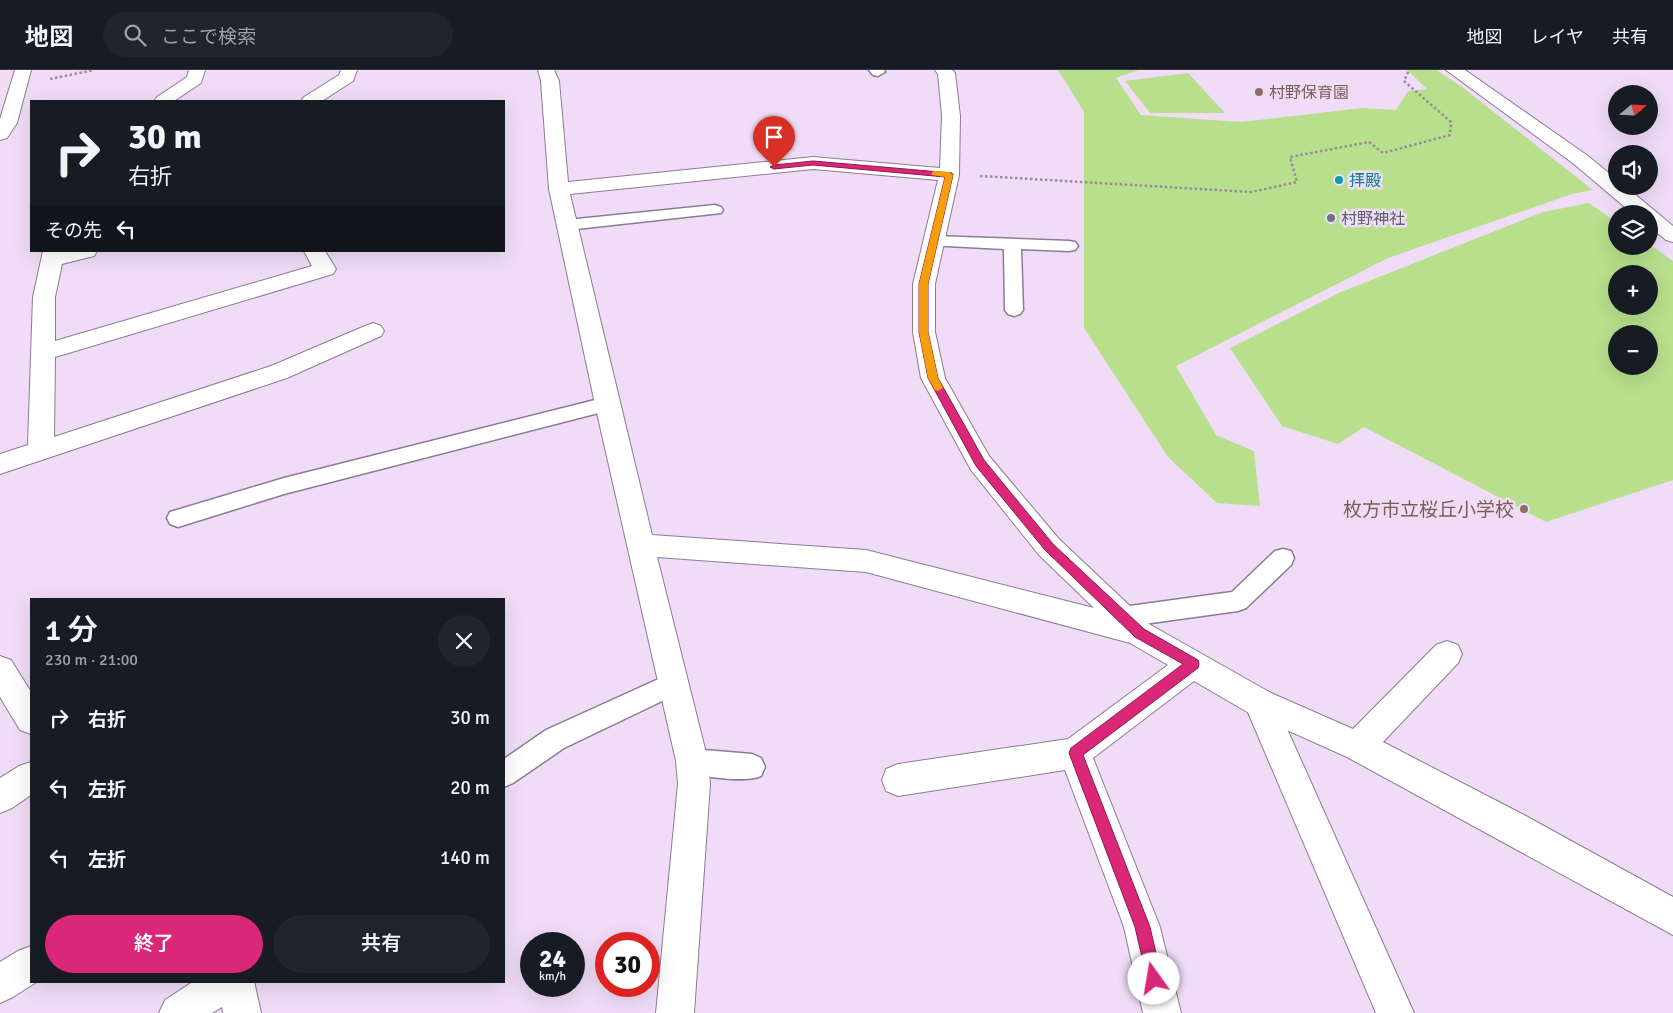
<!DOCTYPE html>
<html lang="ja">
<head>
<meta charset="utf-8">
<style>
	:root { --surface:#171b24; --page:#20242c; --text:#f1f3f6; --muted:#9ea1a6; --line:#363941; --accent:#db2777 }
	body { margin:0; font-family:Signika,"Noto Sans JP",sans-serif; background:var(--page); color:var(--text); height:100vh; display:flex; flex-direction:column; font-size:19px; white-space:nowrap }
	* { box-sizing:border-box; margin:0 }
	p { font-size:16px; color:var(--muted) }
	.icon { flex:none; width:28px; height:28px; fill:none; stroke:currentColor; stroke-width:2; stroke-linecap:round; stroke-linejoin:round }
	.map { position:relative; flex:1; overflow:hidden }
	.side { position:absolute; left:30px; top:528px; width:475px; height:385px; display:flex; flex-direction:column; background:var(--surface); border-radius:0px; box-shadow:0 5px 20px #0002 }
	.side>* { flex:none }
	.guide { position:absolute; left:30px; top:30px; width:475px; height:152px; border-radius:0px; box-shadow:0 5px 20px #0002; background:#171b24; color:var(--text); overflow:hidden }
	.needle { width:32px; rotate:71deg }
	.fabs { position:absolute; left:1608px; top:15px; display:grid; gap:10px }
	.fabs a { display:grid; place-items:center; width:50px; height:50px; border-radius:50%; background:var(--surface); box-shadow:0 5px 20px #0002; font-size:25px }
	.speed { position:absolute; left:520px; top:862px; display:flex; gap:10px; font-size:25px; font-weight:700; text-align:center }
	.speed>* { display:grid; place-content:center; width:65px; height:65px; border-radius:50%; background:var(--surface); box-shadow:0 5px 20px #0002; line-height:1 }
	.speed small { font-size:12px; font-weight:400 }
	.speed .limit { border:8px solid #d22; background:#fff; color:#111 }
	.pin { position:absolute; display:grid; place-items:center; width:42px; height:42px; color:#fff; margin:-51px -21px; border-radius:50% 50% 50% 0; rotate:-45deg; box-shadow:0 0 5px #0007 }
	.pin .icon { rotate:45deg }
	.me { position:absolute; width:55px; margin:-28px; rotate:347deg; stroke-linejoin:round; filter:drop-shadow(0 0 4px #0008) }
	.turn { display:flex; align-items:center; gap:18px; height:105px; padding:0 15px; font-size:22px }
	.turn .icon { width:65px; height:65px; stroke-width:2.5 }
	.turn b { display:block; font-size:35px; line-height:42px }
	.then { display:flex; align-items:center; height:48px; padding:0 15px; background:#0003; gap:10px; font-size:19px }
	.round { display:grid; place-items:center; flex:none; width:52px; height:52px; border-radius:26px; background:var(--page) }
	.head { display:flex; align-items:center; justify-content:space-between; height:85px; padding:0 15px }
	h1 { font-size:30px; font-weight:600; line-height:38px }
	.button { display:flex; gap:10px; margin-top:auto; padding:10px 15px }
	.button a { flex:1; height:58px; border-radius:30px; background:var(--accent); color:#fff; font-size:20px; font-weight:600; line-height:58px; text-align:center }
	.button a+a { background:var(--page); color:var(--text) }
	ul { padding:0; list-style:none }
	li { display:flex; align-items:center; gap:15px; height:70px; padding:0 15px }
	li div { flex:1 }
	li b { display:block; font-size:19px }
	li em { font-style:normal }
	header { display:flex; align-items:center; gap:30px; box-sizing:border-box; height:70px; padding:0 25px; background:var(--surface); border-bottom:1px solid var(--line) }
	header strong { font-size:24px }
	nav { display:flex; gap:28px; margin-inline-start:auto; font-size:18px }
	.search { width:350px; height:45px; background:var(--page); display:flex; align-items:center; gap:12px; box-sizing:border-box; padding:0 18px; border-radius:28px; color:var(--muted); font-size:19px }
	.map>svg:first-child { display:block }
	.green { fill:#b8e08c; fill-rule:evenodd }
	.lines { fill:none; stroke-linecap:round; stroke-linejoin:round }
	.lane-casing { stroke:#8d7b93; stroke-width:3 }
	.street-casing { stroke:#8d7b93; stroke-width:2 }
	.secondary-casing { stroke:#8d7b93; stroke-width:2 }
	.path { stroke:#998b9e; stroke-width:2.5; stroke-dasharray:2.5 2.5; stroke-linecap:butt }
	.lane { fill:#fff; fill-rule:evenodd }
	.street { fill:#fff; fill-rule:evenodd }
	.secondary { fill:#fff; fill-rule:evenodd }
	.route { fill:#db2777; stroke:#8e194d }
	.slow { fill:#f59e0b }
	.education-dot { fill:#8d6e63; stroke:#f0dcf7; stroke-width:2 }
	.culture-dot { fill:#0f9aa8; stroke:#f0dcf7; stroke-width:2 }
	.worship-dot { fill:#6b7280; stroke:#f0dcf7; stroke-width:2 }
	.labels { text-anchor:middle; stroke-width:5; stroke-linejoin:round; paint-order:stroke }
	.far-education-label { font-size:16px; fill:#785e54; stroke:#f0dcf7; text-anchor:start }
	.far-culture-label { font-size:16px; fill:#0d838f; stroke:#f0dcf7; text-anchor:start }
	.far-worship-label { font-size:16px; fill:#5b616d; stroke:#f0dcf7; text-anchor:start }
	.education-label { font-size:19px; fill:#785e54; stroke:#f0dcf7; text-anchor:end }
</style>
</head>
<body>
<header>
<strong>地図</strong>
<div class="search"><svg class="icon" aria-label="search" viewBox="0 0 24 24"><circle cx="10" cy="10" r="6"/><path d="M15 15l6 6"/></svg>ここで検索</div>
<nav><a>地図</a><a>レイヤ</a><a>共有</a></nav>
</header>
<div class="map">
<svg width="1673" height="943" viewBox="0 0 1673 943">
	<rect width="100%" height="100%" fill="#f0dcf7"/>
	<g class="green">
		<polygon points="1058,0 1139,0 1116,8 1141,45 1241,52 1362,38 1396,40 1408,21 1427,19 1407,0 1436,0 1462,17 1593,120 1572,124 1388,188 1176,296 1216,365 1254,381 1260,436 1217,433 1168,387 1084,258 1084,42"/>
		<polygon points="1188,3 1225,43 1150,43 1125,11"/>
		<path d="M 1589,133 L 1616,152 L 1616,176 L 1649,176 L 1649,174 L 1673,191 L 1673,410 L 1546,452 L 1364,357 L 1338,374 L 1282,356 L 1230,278 L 1341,222 L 1543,142 ZM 1616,204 L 1649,204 L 1649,236 L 1616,236 ZM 1616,264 L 1649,264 L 1649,296 L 1616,296 Z"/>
	</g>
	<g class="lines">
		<defs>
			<g id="lane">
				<polygon points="869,0 884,0 885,2 878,6 873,5"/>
				<polygon points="715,135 721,137 723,140 721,143 567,160 561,159 559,155 561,151 567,150"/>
				<polygon points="934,166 1069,171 1075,172 1078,176 1075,180 1069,181 1021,179 1023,240 1020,244 1014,246 1008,244 1005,240 1004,179 928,175 925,171 928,167"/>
				<polygon points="607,327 614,329 617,334 614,339 284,424 178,457 170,454 167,448 170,442 284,408"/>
				<polygon points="1283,479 1291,481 1294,488 1291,495 1246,538 1238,541 1122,557 1114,554 1110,547 1114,540 1122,537 1232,522 1275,481"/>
				<polygon points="674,602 683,605 687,613 683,621 564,678 513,713 504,717 504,689 546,660"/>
				<path d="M 692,679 L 752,684 L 761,688 L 765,697 L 761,706 C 744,713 700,707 683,700 L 679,691 L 683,682 Z"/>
			</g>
			<g id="street">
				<polygon points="15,0 31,0 17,53 7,68 0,70 0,49"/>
				<polygon points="189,0 205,0 201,13 174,31 154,31 157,27 187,7"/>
				<polygon points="341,0 357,0 353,11 322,31 301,31 304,27 339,5"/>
				<path d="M 538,0 L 554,0 L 559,11 L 568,112 L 813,87 L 940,98 L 942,46 L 938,4 L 935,0 L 952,0 L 955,3 L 960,46 L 959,105 L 935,214 L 935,262 L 945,308 L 989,386 L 1059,469 L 1149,554 L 1271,623 L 1353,659 L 1436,575 L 1447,571 L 1458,575 L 1462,584 L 1458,593 L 1383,672 L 1524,745 L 1673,827 L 1673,865 L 1347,687 L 1249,643 L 1194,611 L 1093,688 L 1160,857 L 1181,943 L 1143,943 L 1124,857 L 1065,700 L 898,726 L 886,721 L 882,710 L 886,699 L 898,694 L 1068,669 L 1168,595 L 1130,573 L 866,502 L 657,487 L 708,691 L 710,714 L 694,943 L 656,943 L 678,714 L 676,691 L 595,334 L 549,119 L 541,11 ZM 813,99 L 938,110 L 913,214 L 913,262 L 921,308 L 971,400 L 1039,485 L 1094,538 L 866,480 L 652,465 L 570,124 Z"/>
				<polygon points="1446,0 1465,0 1588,86 1616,109 1616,116 1625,116 1673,156 1673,172 1666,170 1649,156 1649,144 1633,144 1574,94"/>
				<polygon points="43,181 97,181 94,186 62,194 55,227 55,271 312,196 304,181 325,181 336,199 333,204 55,287 54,367 271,296 365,256 373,253 381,256 384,261 381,266 287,308 0,404 0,384 28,375 33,227"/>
				<polygon points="0,586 11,590 31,622 31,664 20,660 0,627"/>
				<polygon points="31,692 31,725 12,738 0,743 0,708 19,696"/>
				<polygon points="31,876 31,911 38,911 13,927 0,933 0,892 18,881"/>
				<polygon points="194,911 254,911 261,943 223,943 222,937 212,943 159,943 165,930"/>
			</g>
			<polygon id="secondary" points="1260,619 1271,623 1414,943 1376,943 1244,633 1249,623"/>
		</defs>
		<use href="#lane" class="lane-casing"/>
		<use href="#street" class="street-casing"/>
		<use href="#secondary" class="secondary-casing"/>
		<g class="path">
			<polyline points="50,9 94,0"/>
			<polyline points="980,106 1251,122 1297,112 1290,87 1369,72 1383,83 1450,65 1451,52 1404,11 1409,0"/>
		</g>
		<use href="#lane" class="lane"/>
		<use href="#street" class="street"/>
		<use href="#secondary" class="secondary"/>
	</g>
	<polygon class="route" points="813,91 952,103 953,105 928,214 928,262 938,308 984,390 1053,474 1144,559 1198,590 1199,594 1198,598 1083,685 1150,857 1162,909 1160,914 1154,916 1149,914 1147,909 1135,857 1069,683 1071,678 1183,594 1135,567 1045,480 976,396 928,308 919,262 919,214 945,107 813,95 774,99 770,97 774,95"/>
	<polygon class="slow" points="935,101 949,102 953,105 928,214 928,262 938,308 943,318 938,321 935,320 928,308 919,262 919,214 945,107 932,105 932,102"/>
	<g class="education-dot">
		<circle cx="1259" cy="22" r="5"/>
		<circle cx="1524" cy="439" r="5"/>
	</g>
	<circle class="culture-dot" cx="1339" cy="110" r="5"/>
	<circle class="worship-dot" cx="1331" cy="148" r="5"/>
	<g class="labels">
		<g class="far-education-label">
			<text x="1269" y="28">村野保育園</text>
		</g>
		<g class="far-culture-label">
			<text x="1349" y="116">拝殿</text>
		</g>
		<g class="far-worship-label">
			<text x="1341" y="154">村野神社</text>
		</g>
		<g class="education-label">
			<text x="1514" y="446">枚方市立桜丘小学校</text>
		</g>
	</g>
</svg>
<div class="fabs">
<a><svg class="needle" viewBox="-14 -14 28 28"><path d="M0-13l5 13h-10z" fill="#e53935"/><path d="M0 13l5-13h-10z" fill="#9ea1a6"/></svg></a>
<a><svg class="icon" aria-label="sound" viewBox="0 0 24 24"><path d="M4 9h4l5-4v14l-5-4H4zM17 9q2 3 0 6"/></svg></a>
<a><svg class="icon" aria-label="layers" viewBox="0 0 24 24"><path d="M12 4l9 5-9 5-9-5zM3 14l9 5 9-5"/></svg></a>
<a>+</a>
<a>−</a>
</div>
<div class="speed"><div>24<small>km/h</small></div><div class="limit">30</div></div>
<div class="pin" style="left:774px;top:97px;background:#d93025"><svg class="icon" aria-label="arrive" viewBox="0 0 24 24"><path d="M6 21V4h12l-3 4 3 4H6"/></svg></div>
<svg class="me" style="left:1154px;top:909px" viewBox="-20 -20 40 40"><circle r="19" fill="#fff"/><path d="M0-13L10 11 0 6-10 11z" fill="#db2777"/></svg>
<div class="guide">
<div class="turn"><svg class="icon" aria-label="right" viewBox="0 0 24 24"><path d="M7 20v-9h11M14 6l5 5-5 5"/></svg><div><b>30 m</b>右折</div></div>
<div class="then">その先<svg class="icon" aria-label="left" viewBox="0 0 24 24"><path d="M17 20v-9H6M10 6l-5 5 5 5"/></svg></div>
</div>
<section class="side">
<div class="head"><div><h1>1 分</h1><p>230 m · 21:00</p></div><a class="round"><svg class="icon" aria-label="close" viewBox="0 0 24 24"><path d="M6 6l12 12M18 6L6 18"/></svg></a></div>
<ul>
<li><svg class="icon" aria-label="right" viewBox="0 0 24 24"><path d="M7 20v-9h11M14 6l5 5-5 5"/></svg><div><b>右折</b></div><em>30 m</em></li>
<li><svg class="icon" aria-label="left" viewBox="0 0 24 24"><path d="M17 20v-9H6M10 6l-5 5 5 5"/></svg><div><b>左折</b></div><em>20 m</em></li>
<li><svg class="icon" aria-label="left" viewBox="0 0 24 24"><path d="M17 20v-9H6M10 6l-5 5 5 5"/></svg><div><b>左折</b></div><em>140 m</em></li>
</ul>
<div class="button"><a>終了</a><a>共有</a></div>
</section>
</div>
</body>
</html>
